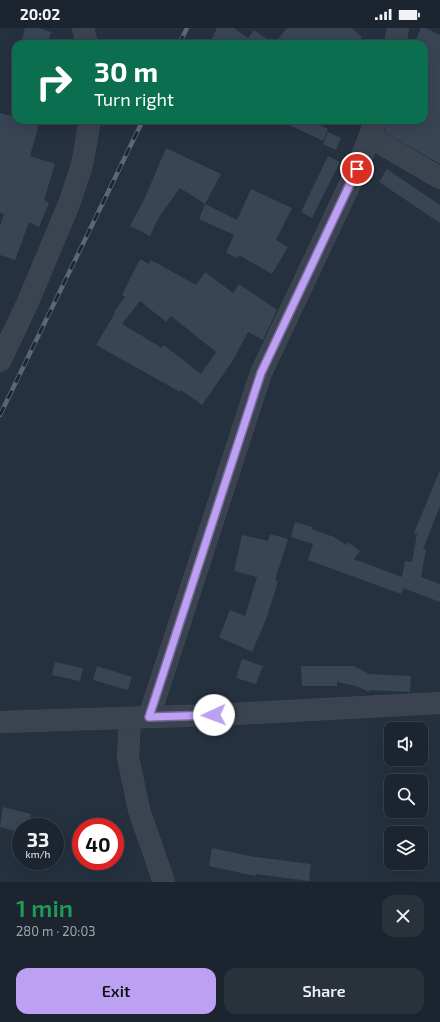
<!DOCTYPE html>
<html lang="en">
<head>
<meta charset="utf-8">
<style>
	:root { --surface:#1c252f; --page:#29313b; --text:#f1f3f6; --muted:#a0a5aa; --line:#3a424b; --accent:#bca0f2 }
	body { margin:0; font-family:"Exo 2",sans-serif; background:var(--page); color:var(--text); height:100vh; display:flex; flex-direction:column; font-size:15px; white-space:nowrap }
	* { box-sizing:border-box; margin:0 }
	p { font-size:13px; color:var(--muted) }
	.icon { flex:none; width:22px; height:22px; fill:none; stroke:currentColor; stroke-width:2; stroke-linecap:round; stroke-linejoin:round }
	.map { position:relative; height:854px; overflow:hidden }
	.sheet { display:flex; flex-direction:column; background:var(--surface); flex:1 }
	.sheet>* { flex:none }
	.guide { position:absolute; left:12px; top:12px; width:416px; height:84px; border-radius:12px; box-shadow:0 4px 16px #0002,0 0 0 1px var(--line); background:#0b6e4f; color:#fff; overflow:hidden }
	.controls { position:absolute; left:384px; top:694px; display:grid; gap:8px }
	.controls a { display:grid; place-items:center; width:44px; height:44px; border-radius:8px; background:var(--surface); box-shadow:0 4px 16px #0002,0 0 0 1px var(--line); font-size:20px }
	.speed { position:absolute; left:12px; top:790px; display:flex; gap:8px; font-size:20px; font-weight:700; text-align:center }
	.speed>* { display:grid; place-content:center; width:52px; height:52px; border-radius:50%; background:var(--surface); box-shadow:0 4px 16px #0002,0 0 0 1px var(--line); line-height:1 }
	.speed small { font-size:10px; font-weight:400 }
	.speed .limit { border:6px solid #d22; background:#fff; color:#111 }
	.pin { position:absolute; display:grid; place-items:center; width:34px; height:34px; color:#fff; margin:-17px; border:2px solid #fff; border-radius:50%; box-shadow:0 1px 4px #0007 }
	.me { position:absolute; width:44px; margin:-22px; rotate:268deg; stroke-linejoin:round; filter:drop-shadow(0 0 3px #0008) }
	.turn { display:flex; align-items:center; gap:14px; height:84px; padding:0 16px; font-size:18px }
	.turn .icon { width:52px; height:52px; stroke-width:2.5 }
	.turn b { display:block; font-size:28px; line-height:34px }
	.round { display:grid; place-items:center; flex:none; width:42px; height:42px; border-radius:12px; background:var(--page) }
	.head { display:flex; align-items:center; justify-content:space-between; height:68px; padding:0 16px }
	h1 { font-size:24px; font-weight:600; line-height:30px; color:#1e9e55 }
	.cta { display:flex; gap:8px; margin-top:auto; padding:8px 16px }
	.cta a { flex:1; height:46px; border-radius:12px; background:var(--accent); color:#111; font-size:16px; font-weight:600; line-height:46px; text-align:center }
	.cta a+a { background:var(--page); color:var(--text) }
	.status { display:flex; justify-content:space-between; align-items:center; height:28px; padding:0 20px; background:var(--surface); direction:ltr }
	.status svg { height:11px; fill:currentColor }
	.map>svg:first-child { display:block }
	.building { fill:#384555; fill-rule:evenodd }
	.lines { fill:none; stroke-linecap:round; stroke-linejoin:round }
	.minor-casing { stroke:#434c59; stroke-width:22 }
	.minor { stroke:#3a434f; stroke-width:21 }
	.rail-casing { stroke:#5c6776; stroke-width:4.5 }
	.rail { stroke:#1e2835; stroke-width:3; stroke-dasharray:9; stroke-linecap:butt }
	.route-casing { stroke:#7a689d; stroke-width:10 }
	.route { stroke:#bca0f2; stroke-width:7 }
</style>
</head>
<body>
<div class="status"><b>20:02</b><svg viewBox="0 0 49 12"><path d="M0 12V9h3v3zM5 12V6h3v6zM10 12V3h3v9zM15 12V0h3v12zM26 1h20v11H26zM47 4h2v5h-2z"/></svg></div>
<div class="map">
<svg width="440" height="854" viewBox="0 0 440 854">
	<rect width="100%" height="100%" fill="#25313f"/>
	<g class="building">
		<polygon points="25,0 39,0 51,4 48,16 36,16 22,12"/>
		<polygon points="217,0 234,0 248,10 254,2 274,16 209,16"/>
		<polygon points="287,0 352,0 362,9 356,16 274,16"/>
		<polygon points="421,0 426,0 440,7 440,136 384,104 388,92 424,92 424,16 414,16"/>
		<polygon points="0,85 16,89 16,92 40,92 30,128 55,136 44,172 49,175 39,199 29,194 15,232 0,227 0,198 4,186 0,185"/>
		<polygon points="279,92 309,92 328,101 323,113"/>
		<polygon points="328,104 341,110 336,122 323,116"/>
		<polygon points="166,120 221,146 205,176 180,160 159,189 150,208 130,198 144,172"/>
		<polygon points="328,128 340,134 312,190 301,184"/>
		<polygon points="387,141 440,177 440,195 379,154"/>
		<polygon points="251,161 292,180 276,212 288,219 272,246 239,227 238,230 226,225 234,207 199,191 205,176 237,192"/>
		<path d="M 140,231 L 149,236 L 151,232 L 196,257 L 205,244 L 233,265 L 239,256 L 277,282 L 263,312 L 248,304 L 232,334 L 202,377 L 181,362 L 180,364 L 96,317 L 115,285 L 114,284 L 125,269 L 122,267 ZM 140,273 L 166,294 L 171,288 L 216,324 L 201,346 L 164,317 L 162,320 L 122,296 Z"/>
		<polygon points="440,442 440,478 423,521 426,521 421,549 440,556 440,574 403,560 401,566 308,532 313,516 291,509 295,494 312,499 311,501 334,509 346,517 348,514 360,523 354,531 402,549 405,533 412,534 417,506 414,505"/>
		<polygon points="270,506 288,511 275,552 278,553 267,589 252,624 219,609 230,582 245,588 257,549 234,543 242,507 268,513"/>
		<polygon points="242,631 263,638 256,656 236,650"/>
		<polygon points="55,634 83,640 80,653 52,647"/>
		<polygon points="97,638 132,649 128,662 93,652"/>
		<polygon points="301,638 354,638 369,646 411,648 410,664 370,662 369,664 356,658 337,654 337,658 302,658"/>
		<polygon points="3,779 31,786 28,799 21,799 21,805 0,799"/>
		<polygon points="212,820 249,828 311,836 309,853 256,846 255,848 209,838"/>
	</g>
	<g class="lines">
		<defs>
			<g id="minor">
				<polyline points="83,0 87,16"/>
				<polyline points="395,16 398,0"/>
				<polyline points="370,109 440,150"/>
				<polyline points="0,333 28,274 69,176 82,137 90,92"/>
				<polyline points="149,689 261,345 357,141 376,92"/>
				<polyline points="130,690 128,729 139,782 164,854"/>
				<polyline points="0,694 214,687 440,675"/>
			</g>
		</defs>
		<use href="#minor" class="minor-casing"/>
		<use href="#minor" class="minor"/>
		<defs>
			<g id="rail">
				<polyline points="179,16 187,0"/>
				<polyline points="0,387 143,92"/>
			</g>
		</defs>
		<use href="#rail" class="rail-casing"/>
		<use href="#rail" class="rail"/>
	</g>
	<g class="lines">
		<defs>
			<polyline id="route" points="214,687 149,689 261,345 357,141"/>
		</defs>
		<use href="#route" class="route-casing"/>
		<use href="#route" class="route"/>
	</g>
</svg>
<div class="controls">
<a><svg class="icon" aria-label="sound" viewBox="0 0 24 24"><path d="M4 9h4l5-4v14l-5-4H4zM17 9q2 3 0 6"/></svg></a>
<a><svg class="icon" aria-label="search" viewBox="0 0 24 24"><circle cx="10" cy="10" r="6"/><path d="M15 15l6 6"/></svg></a>
<a><svg class="icon" aria-label="layers" viewBox="0 0 24 24"><path d="M12 4l9 5-9 5-9-5zM3 14l9 5 9-5"/></svg></a>
</div>
<div class="speed"><div>33<small>km/h</small></div><div class="limit">40</div></div>
<div class="pin" style="left:357px;top:141px;background:#d93025"><svg class="icon" aria-label="arrive" viewBox="0 0 24 24"><path d="M6 21V4h12l-3 4 3 4H6"/></svg></div>
<svg class="me" style="left:214px;top:687px" viewBox="-20 -20 40 40"><circle r="19" fill="#fff"/><path d="M0-13L10 11 0 6-10 11z" fill="#bca0f2"/></svg>
<div class="guide">
<div class="turn"><svg class="icon" aria-label="right" viewBox="0 0 24 24"><path d="M7 20v-9h11M14 6l5 5-5 5"/></svg><div><b>30 m</b>Turn right</div></div>
</div>
</div>
<section class="sheet">
<div class="head"><div><h1>1 min</h1><p>280 m · 20:03</p></div><a class="round"><svg class="icon" aria-label="close" viewBox="0 0 24 24"><path d="M6 6l12 12M18 6L6 18"/></svg></a></div>
<div class="cta"><a>Exit</a><a>Share</a></div>
</section>
</body>
</html>
